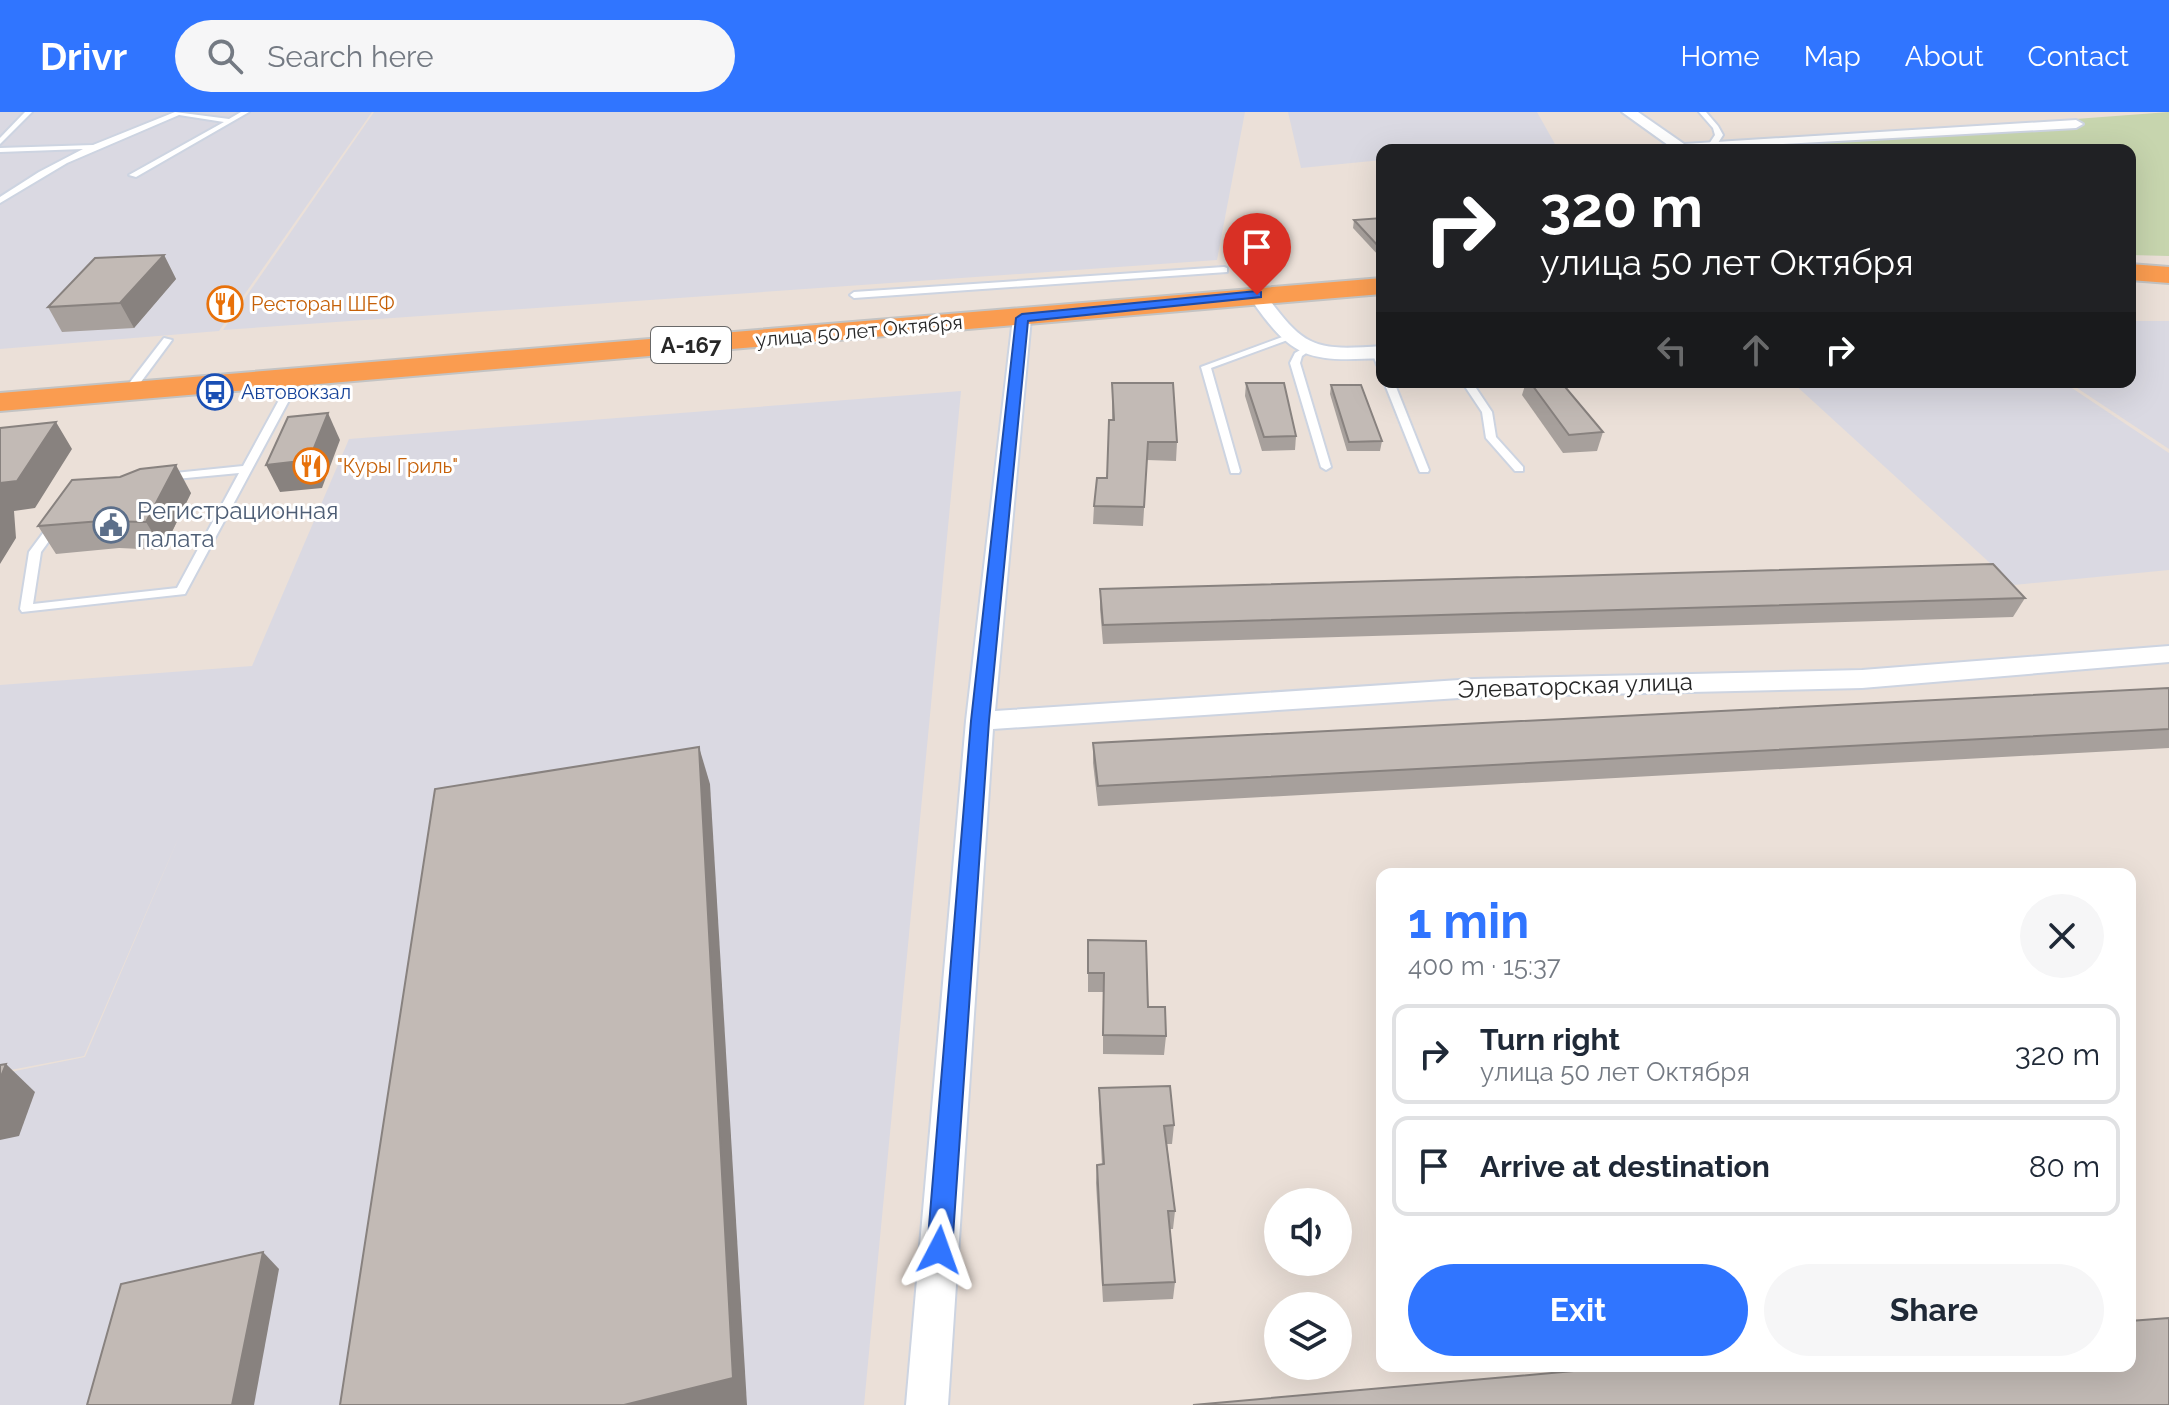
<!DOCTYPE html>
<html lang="en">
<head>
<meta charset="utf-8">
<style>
	:root { --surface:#fff; --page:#f6f6f7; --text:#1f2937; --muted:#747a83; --line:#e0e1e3; --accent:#3075ff }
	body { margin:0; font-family:Raleway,sans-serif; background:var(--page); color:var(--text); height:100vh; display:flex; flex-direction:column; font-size:30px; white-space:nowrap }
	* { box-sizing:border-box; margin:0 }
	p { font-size:26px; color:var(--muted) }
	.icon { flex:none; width:44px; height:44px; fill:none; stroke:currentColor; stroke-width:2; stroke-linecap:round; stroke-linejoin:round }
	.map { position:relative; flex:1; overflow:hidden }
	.side { position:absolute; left:1376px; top:756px; width:760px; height:504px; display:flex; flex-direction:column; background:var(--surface); border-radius:16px; box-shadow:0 8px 32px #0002 }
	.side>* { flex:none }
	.banner { position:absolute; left:1376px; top:32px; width:760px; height:244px; border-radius:16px; box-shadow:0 8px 32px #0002; background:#202124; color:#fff; overflow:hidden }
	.tools { position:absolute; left:1264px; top:1076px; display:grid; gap:16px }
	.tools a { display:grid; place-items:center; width:88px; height:88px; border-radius:50%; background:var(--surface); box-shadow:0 8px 32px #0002; font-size:40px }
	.pin { position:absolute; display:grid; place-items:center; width:68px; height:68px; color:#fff; margin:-82px -34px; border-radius:50% 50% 50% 0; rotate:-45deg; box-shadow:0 0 8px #0007 }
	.pin .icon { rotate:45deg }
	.me { position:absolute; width:88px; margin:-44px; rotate:4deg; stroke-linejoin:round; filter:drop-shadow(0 0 6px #0008) }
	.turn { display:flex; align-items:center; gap:28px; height:168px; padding:0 32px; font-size:36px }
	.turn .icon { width:104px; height:104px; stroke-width:2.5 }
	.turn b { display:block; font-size:56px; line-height:68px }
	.lanes { display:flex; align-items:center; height:76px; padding:0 32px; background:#0003; justify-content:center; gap:40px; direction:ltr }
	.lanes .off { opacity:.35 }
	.round { display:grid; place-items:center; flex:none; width:84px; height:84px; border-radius:42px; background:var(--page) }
	.overview { display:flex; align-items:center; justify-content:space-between; height:136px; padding:0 32px }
	h1 { font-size:48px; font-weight:700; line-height:60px; color:var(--accent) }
	.button { display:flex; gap:16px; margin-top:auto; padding:16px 32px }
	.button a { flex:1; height:92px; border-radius:48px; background:var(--accent); color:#fff; font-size:32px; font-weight:700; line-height:92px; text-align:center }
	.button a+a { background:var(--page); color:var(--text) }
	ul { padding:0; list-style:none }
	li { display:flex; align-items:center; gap:24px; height:100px; margin:0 16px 12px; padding:0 16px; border:4px solid var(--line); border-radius:16px }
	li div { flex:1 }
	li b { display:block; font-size:30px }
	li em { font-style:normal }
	header { display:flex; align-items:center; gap:48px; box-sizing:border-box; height:112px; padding:0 40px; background:var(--accent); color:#fff }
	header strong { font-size:38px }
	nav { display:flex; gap:44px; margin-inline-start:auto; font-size:28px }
	.search { width:560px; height:72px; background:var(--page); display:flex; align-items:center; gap:20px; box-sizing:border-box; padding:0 28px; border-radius:44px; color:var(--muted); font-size:30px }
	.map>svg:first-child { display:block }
	.industrial { fill:#dad9e2 }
	.cemetery { fill:#c7d5ae }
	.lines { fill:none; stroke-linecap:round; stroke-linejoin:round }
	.service-casing { stroke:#cdd4e1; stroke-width:4 }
	.minor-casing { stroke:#cdd4e1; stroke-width:4 }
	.trunk-casing { stroke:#c3c3c3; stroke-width:4 }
	.service { fill:#fff; fill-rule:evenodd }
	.minor { fill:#fff; fill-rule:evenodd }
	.trunk { fill:#fa9c50; fill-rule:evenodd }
	.wall { fill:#a7a09c }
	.shaded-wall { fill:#88827f }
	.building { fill:#c2bab5; stroke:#88827f; stroke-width:2 }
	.route { fill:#3075ff; stroke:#1f4ca6; stroke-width:2 }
	.labels { text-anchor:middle; stroke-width:6; stroke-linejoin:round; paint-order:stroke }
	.far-food-label { font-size:20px; fill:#c56008; stroke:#fff; text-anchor:start }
	.far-street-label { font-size:20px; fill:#272727; stroke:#fff }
	.far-transit-label { font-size:20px; fill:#164399; stroke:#fff; text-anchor:start }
	.shield { fill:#fff; stroke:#686868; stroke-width:2 }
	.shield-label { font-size:22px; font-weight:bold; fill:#272727 }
	.service-label { font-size:24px; fill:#4e5e75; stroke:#fff; text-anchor:start }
	.street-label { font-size:24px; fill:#272727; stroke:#fff }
</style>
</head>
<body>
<header>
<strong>Drivr</strong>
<div class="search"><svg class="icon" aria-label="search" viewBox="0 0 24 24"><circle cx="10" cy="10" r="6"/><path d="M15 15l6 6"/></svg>Search here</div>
<nav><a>Home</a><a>Map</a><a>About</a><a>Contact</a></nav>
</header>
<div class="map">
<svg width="2169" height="1293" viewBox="0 0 2169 1293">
	<rect width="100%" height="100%" fill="#ebe0d8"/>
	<g class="industrial">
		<polygon points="0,0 372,0 219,219 0,237"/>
		<polygon points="374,0 1245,0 1217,148 223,218"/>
		<polygon points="1288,0 1537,0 1555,32 1488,38 1382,38 1382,48 1301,56"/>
		<polygon points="2130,209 2169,209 2169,337 2068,270 2130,270"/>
		<polygon points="1792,270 2063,270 2169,341 2169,458 2014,473"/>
		<polygon points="961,279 864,1293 0,1293 0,962 85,945 181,720 84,944 0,960 0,573 252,554 349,327"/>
	</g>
	<polygon class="cemetery" points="2169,0 2169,144 2130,143 2130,38 1708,38 1703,35"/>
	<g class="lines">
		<defs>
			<g id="service">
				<polygon points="25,0 32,0 0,32 0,26"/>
				<polygon points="175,0 229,7 241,0 249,0 136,65 129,63 224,10 179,3 67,51 0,91 0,85 39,60 83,37 0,40 0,36 93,33"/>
				<polygon points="1699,0 1706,0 1718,14 1723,23 1716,34 1709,32 1715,23 1713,16"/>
				<polygon points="1224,155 1227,156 1227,160 854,186 850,183 854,180"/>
				<polygon points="1285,224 1293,226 1211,256 1240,359 1239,361 1231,361 1201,255"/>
				<polygon points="164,226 172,228 132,282 124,282 124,278"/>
				<polygon points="1307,234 1312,237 1302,244 1300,251 1331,355 1326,358 1321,355 1290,251 1295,241"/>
				<polygon points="1374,238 1382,240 1382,256 1377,253 1372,240"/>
				<polygon points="296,263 301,266 185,482 22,500 20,497 29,440 52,409 56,408 62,411 41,440 33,492 177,476 239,361 165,368 160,365 165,362 243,354 291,266"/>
				<polygon points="1384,270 1394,270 1429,358 1428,360 1420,360 1419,358"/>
				<polygon points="1462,270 1472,270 1492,300 1496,325 1523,355 1523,359 1515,359 1486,326 1482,300"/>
			</g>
			<g id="minor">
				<polygon points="1622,0 1638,0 1684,32 2076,8 2083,12 2076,16 1675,38"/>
				<path d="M 1257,178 L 1263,179 C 1304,236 1313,239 1382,234 L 1382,246 C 1306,250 1292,247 1248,183 Z"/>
				<polygon points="1022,201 1031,206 995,599 1474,567 1862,558 2169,534 2169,550 1862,576 1474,585 993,617 948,1293 906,1293 966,609 1013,206"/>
			</g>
			<g id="trunk">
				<polygon points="2130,152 2169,155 2169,171 2130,168"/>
				<polygon points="1382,166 1382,182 0,299 0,281"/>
			</g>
		</defs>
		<use href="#service" class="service-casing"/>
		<use href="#minor" class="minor-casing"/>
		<use href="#trunk" class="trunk-casing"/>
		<use href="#service" class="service"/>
		<use href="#minor" class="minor"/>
		<use href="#trunk" class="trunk"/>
	</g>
	<g class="wall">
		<polygon points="1382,106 1382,144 1379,144 1353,116 1354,108"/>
		<polygon points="164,143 176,167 134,216 62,220 48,195"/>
		<polygon points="1526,270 1561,270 1603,320 1597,339 1563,341 1522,283"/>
		<polygon points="1112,271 1177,330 1176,349 1147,348 1143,414 1093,412 1094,394 1107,366 1112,308"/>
		<polygon points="1246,271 1296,324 1295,338 1262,339 1245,284"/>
		<polygon points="1331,273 1382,329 1380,339 1347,339 1330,282"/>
		<polygon points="120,365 191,381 163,438 119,436 56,442 38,414"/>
		<polygon points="1100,477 2025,486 2013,505 1103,532 1100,497"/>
		<polygon points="2169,576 2169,636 1098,694 1093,651 1093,631"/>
		<polygon points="1088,828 1148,895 1166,924 1164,943 1103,942 1103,880 1088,880"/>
		<polygon points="1099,976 1174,1013 1172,1032 1167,1032 1175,1099 1173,1117 1170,1117 1175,1170 1173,1187 1103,1190 1096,1071 1097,1053 1102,1053 1099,995"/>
	</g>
	<g class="shaded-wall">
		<polygon points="1380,136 1382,136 1382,144 1379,144"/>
		<polygon points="164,143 176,167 134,216 120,191"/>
		<polygon points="328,301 340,328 322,376 280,380 266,353"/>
		<polygon points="56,310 72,337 35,396 14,399 16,426 0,452 0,371"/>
		<polygon points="176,353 191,381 163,438 146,410"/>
		<polygon points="699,635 710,672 747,1293 624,1293"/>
		<polygon points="6,952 35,980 19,1024 0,1028 0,967"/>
		<polygon points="263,1140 279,1157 254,1293 232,1293"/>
	</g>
	<g class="building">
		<polygon points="1382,106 1382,136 1380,136 1354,108"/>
		<polygon points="164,143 120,191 48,195 95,146"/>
		<polygon points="1530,270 1561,270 1603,320 1569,323"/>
		<polygon points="1112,271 1173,271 1177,330 1148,330 1144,395 1094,394 1097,366 1107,366 1109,308 1114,308"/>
		<polygon points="1246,271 1284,271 1296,324 1264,325"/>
		<polygon points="1331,273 1361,273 1382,329 1349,330"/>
		<polygon points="328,301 309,348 266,353 288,305"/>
		<polygon points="56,310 17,369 0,371 0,316"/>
		<polygon points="176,353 146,410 101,409 38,414 72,368 120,365 140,357"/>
		<polygon points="1993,452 2025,486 1103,513 1100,477"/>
		<polygon points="2169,576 2169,617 1098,674 1093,631"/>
		<polygon points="699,635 733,1266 624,1293 340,1293 435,677"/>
		<polygon points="1088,828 1146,829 1148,895 1165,895 1166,924 1103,923 1104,861 1088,861"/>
		<polygon points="6,952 0,967 0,953"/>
		<polygon points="1170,974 1174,1013 1164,1014 1175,1099 1168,1099 1175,1170 1103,1173 1097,1053 1104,1052 1099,976"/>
		<polygon points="263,1140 232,1293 87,1293 121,1172"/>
		<polygon points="2169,1206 2169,1293 1193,1293 1629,1254 2130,1254 2130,1209"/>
	</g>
	<polygon class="route" points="1257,179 1261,180 1261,185 1028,209 989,609 952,1138 948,1146 939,1150 930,1146 927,1138 971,609 1016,206 1022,202"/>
	<defs>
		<symbol id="restaurant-ring" viewBox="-11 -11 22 22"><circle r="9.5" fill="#fff" stroke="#e8710a" stroke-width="1.5"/><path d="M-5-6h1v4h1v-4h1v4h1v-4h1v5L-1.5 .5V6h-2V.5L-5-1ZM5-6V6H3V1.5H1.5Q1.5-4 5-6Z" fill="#e8710a"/></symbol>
		<symbol id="bus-ring" viewBox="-11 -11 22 22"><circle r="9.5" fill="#fff" stroke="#1a4fb4" stroke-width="1.5"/><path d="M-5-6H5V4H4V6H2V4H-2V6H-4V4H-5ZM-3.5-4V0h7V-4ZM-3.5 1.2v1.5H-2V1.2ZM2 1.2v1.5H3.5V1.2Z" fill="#1a4fb4"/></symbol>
		<symbol id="civic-ring" viewBox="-11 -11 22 22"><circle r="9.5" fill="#fff" stroke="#5c6f8a" stroke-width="1.5"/><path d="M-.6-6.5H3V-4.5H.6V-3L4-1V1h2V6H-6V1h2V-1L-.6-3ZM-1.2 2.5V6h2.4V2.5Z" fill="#5c6f8a"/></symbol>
	</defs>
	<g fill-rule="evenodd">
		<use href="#restaurant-ring" x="205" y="172" width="40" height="40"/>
		<use href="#bus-ring" x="195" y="260" width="40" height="40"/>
		<use href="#restaurant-ring" x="291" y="334" width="40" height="40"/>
		<use href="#civic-ring" x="91" y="393" width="40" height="40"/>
	</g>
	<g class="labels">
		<g class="far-food-label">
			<text x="251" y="199">Ресторан ШЕФ</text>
			<text x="337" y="361">"Куры Гриль"</text>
		</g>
		<g class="far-street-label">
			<text transform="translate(859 219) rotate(-5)" y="7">улица 50 лет Октября</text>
		</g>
		<g class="far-transit-label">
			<text x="241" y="287">Автовокзал</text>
		</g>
		<rect class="shield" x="651" y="215" width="80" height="36" rx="6"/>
		<g class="shield-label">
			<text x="691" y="241">А-167</text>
		</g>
		<g class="service-label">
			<text x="137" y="407">Регистрационная<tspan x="137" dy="28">палата</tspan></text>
		</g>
		<g class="street-label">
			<text transform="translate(1575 574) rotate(-2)" y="8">Элеваторская улица</text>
		</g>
	</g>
</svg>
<div class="tools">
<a><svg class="icon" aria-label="sound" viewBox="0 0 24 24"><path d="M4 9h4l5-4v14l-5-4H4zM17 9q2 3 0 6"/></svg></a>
<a><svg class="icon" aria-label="layers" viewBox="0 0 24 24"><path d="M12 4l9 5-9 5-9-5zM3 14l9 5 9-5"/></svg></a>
</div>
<div class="pin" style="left:1257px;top:183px;background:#d93025"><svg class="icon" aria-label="arrive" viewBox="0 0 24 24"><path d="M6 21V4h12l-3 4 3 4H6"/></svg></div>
<svg class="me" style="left:939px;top:1138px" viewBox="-20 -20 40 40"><path d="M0-17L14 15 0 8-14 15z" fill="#3075ff" stroke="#fff" stroke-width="4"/></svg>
<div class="banner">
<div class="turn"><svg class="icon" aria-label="right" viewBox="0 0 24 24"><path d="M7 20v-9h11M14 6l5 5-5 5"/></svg><div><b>320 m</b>улица 50 лет Октября</div></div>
<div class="lanes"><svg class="icon off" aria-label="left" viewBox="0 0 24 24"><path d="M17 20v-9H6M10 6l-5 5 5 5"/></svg><svg class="icon off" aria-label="ahead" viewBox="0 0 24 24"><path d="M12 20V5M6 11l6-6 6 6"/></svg><svg class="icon" aria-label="right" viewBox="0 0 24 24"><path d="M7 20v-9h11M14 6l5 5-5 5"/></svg></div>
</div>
<section class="side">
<div class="overview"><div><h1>1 min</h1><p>400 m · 15:37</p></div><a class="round"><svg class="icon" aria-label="close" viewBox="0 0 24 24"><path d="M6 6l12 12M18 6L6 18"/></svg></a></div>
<ul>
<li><svg class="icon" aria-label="right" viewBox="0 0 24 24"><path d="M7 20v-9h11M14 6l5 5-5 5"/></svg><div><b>Turn right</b><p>улица 50 лет Октября</p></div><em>320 m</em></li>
<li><svg class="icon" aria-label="arrive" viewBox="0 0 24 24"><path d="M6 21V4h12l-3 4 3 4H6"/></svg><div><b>Arrive at destination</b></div><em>80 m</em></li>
</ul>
<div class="button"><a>Exit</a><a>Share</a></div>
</section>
</div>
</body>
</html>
